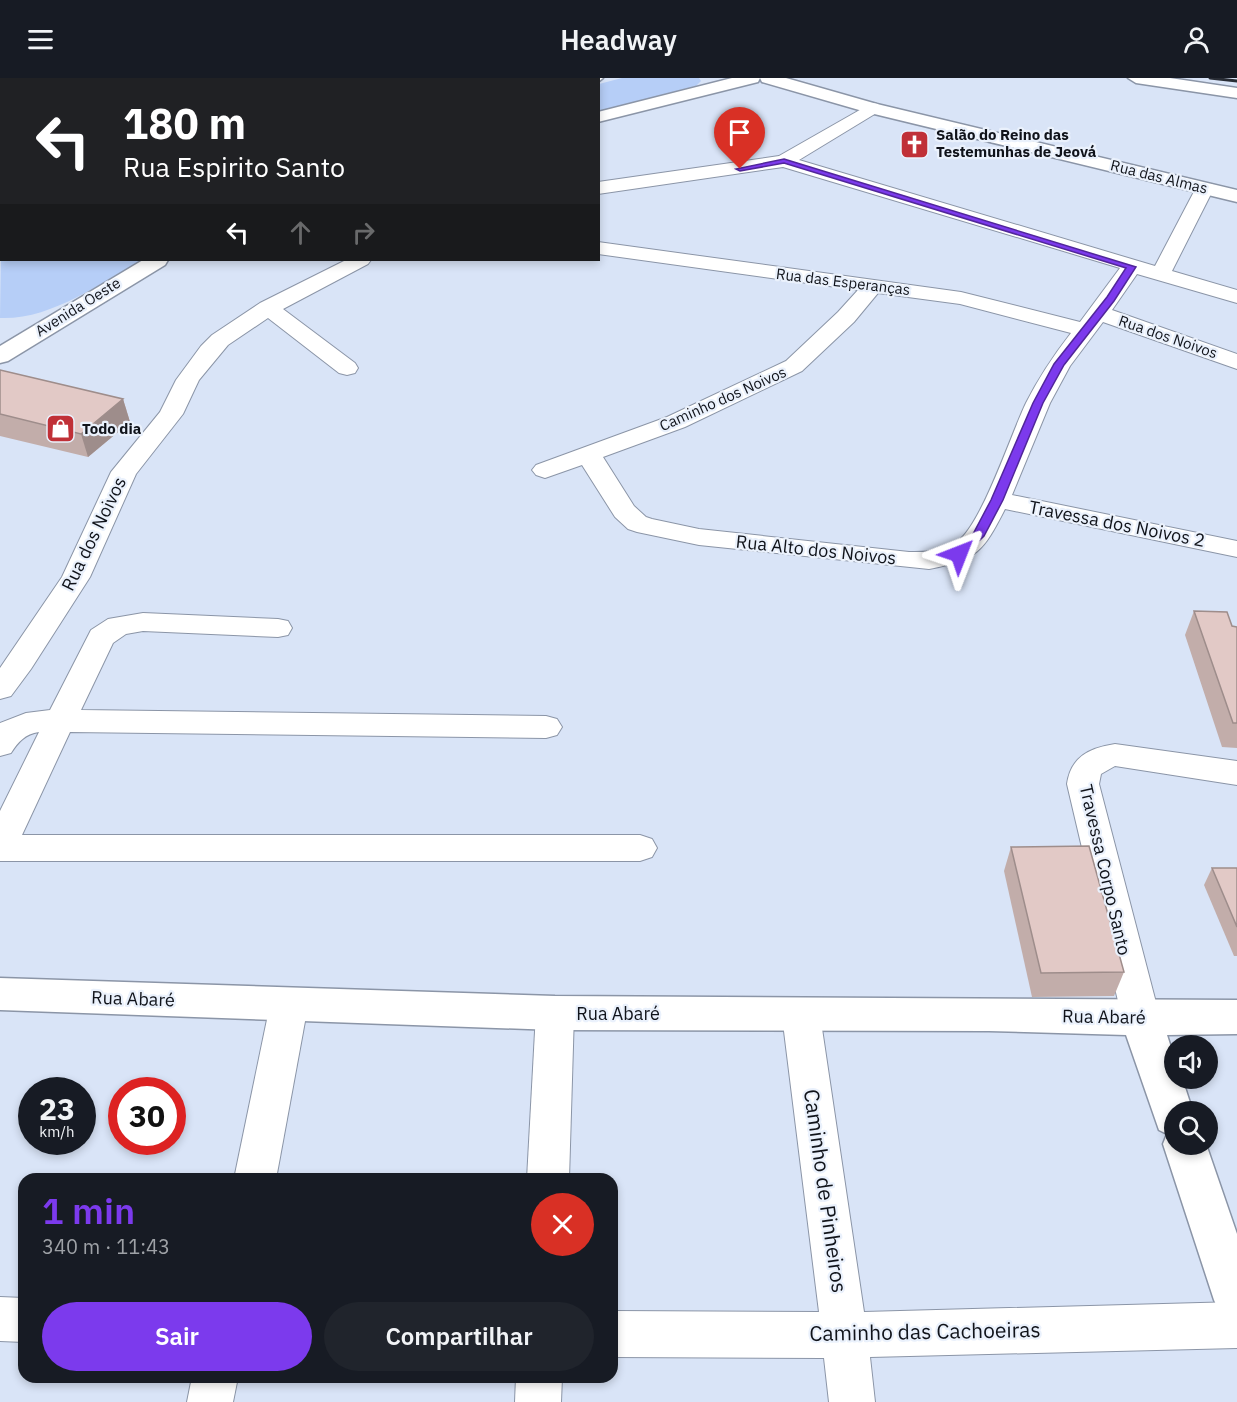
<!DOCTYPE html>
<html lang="pt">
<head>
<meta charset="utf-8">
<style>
	:root { --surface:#171b24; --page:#20242c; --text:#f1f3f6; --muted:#9ea1a6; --accent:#7c3aed }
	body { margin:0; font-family:"IBM Plex Sans",sans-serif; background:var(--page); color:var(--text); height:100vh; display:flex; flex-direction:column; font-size:22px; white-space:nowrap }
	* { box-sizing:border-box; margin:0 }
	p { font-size:20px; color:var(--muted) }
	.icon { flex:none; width:33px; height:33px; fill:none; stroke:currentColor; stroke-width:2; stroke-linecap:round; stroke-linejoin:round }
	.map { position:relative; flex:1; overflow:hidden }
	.details { position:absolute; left:18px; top:1095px; width:600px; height:210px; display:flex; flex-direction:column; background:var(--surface); border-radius:18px; box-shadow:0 3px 9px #0003 }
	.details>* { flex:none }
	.hud { position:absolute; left:0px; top:0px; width:600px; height:183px; box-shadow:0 3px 9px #0003; background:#202124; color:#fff; overflow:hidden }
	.controls { position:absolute; left:1164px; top:957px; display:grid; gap:12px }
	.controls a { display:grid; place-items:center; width:54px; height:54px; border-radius:50%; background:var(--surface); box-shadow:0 3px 9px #0003; font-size:30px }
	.speed { position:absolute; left:18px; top:999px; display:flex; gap:12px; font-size:30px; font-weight:700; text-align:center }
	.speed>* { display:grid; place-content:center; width:78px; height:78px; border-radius:50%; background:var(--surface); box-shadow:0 3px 9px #0003; line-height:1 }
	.speed small { font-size:15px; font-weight:400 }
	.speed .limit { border:9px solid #d22; background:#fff; color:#111 }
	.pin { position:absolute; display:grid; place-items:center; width:51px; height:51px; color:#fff; margin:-62px -26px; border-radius:50% 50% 50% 0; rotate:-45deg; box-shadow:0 0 6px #0007 }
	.pin .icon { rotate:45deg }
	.me { position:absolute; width:66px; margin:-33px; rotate:45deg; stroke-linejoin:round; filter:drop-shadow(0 0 4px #0008) }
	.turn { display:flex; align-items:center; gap:21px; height:126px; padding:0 24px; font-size:27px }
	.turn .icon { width:78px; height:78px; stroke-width:2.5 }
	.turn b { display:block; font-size:42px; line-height:51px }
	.lanes { display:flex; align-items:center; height:57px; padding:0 24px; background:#0003; justify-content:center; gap:30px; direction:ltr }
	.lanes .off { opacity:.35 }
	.round { display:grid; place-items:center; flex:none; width:63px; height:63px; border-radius:32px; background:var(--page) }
	.head { display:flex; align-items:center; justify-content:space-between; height:102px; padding:0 24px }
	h1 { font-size:36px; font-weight:600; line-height:45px; color:var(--accent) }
	.primary-button { display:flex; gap:12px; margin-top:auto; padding:12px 24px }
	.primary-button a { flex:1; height:69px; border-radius:36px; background:var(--accent); color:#fff; font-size:24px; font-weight:600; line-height:69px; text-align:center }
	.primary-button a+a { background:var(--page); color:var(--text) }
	header { display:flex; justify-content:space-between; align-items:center; height:78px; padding:0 24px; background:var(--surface); font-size:27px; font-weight:600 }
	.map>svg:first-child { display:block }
	.green { fill:#b6cef7 }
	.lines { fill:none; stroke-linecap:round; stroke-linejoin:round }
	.stream { fill:#99bbf7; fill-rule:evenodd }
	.minor-casing { stroke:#8b95a7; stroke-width:2 }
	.tertiary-casing { stroke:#8b95a7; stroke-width:3 }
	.secondary-casing { stroke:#8b95a7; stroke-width:3 }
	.minor { fill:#fff; fill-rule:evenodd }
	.tertiary { fill:#fff; fill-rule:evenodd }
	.secondary { fill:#fff; fill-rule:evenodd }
	.rail { stroke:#282c34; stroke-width:3 }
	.wall { fill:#c2adaa }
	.shaded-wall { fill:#9e8d8b }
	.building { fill:#e2c9c6; stroke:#9e8d8b; stroke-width:1.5 }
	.route { fill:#7c3aed; stroke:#51269a; stroke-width:1.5 }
	.labels { text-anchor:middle; stroke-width:4.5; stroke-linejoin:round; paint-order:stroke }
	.far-poi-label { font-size:15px; font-weight:bold; fill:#10131a; stroke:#eaf1fc; text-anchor:start }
	.far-street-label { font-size:15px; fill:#10131a; stroke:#eaf1fc }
	.street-label { font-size:18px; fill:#10131a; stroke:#eaf1fc }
	.near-street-label { font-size:21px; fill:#10131a; stroke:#eaf1fc }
</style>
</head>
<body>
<header><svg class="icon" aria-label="menu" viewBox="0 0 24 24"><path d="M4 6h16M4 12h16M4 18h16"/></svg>Headway<svg class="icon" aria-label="person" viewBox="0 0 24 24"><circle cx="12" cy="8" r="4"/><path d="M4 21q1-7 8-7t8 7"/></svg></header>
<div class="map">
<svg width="1237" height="1324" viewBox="0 0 1237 1324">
	<rect width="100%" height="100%" fill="#d9e4f7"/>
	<g class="green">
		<polygon points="622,0 699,0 701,3 696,8 599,33 599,6"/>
		<path d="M 1,174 L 2,182 L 143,182 C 99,205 52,242 0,240 Z"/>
	</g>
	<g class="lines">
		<polygon class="stream" points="143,0 151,0 149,2 139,2"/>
		<defs>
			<g id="minor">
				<polygon points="0,17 2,17 2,28 0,27"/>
				<path d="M 872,25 L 878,26 L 880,30 L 878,34 L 799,82 L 1155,188 L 1198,106 L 1212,106 L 1214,110 L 1172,193 L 1237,212 L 1237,225 L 1137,196 L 1112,232 L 1237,276 L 1237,291 L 1103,244 L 1070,288 L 1050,325 L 1012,417 L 1237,463 L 1237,479 L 1005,431 C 983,474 977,482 929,491 L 699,467 L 637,454 L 628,451 L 615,439 L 582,387 L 545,400 L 536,397 L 532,392 L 536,387 L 667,339 L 786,283 L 838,234 L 858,212 L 598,176 L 598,164 L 961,214 L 1080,244 L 1120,190 L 783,89 L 598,116 L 598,104 L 779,78 ZM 878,215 L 960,226 L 1071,255 C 1054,277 1039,299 1026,325 C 1011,356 982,446 957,464 C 943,475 926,474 909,474 L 699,451 L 652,441 L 646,439 L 634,428 L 603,379 L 685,349 L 802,293 L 854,244 Z"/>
				<polygon points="0,49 2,49 0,60"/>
				<polygon points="346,182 371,182 368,186 283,231 355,285 358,290 355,295 347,297 339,295 268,240 228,267 199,302 183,336 136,396 90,499 31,591 11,618 0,621 0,590 62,499 111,394 160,334 176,302 201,268 212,257 260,225"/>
				<path d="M 143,535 L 278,541 L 288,543 L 292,550 L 288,557 L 278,559 L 143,553 L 126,556 L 113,565 L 81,632 L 546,638 L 557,641 L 562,649 L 557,657 L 546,660 L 70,654 L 22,757 L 640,757 L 652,761 L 657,770 L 652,779 L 640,783 L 0,783 L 0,733 L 39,654 C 25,656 18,664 11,675 L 0,678 L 0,645 L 26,635 L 50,632 L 91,552 L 108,541 Z"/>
				<path d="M 1115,666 L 1237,683 L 1237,707 L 1115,688 L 1101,696 L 1099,706 L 1160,940 L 1154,951 L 1141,956 L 1128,951 L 1122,940 L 1067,706 C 1071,678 1090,670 1115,666 Z"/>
				<polygon points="289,911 302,916 308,927 276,1101 234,1101 270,927 276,916"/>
				<polygon points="555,919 568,924 574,935 569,1101 527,1101 536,935 542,924"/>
				<polygon points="801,921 814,926 820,937 864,1234 1237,1224 1237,1270 870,1279 875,1324 829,1324 824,1280 612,1279 612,1233 819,1234 782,937 788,926"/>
				<polygon points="0,1219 24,1220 24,1264 0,1263"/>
				<polygon points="192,1299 238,1299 233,1324 187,1324"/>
				<polygon points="516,1299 562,1299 561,1324 515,1324"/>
			</g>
			<g id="tertiary">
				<polygon points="269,0 287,0 288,2 270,2"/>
				<polygon points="582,0 603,0 598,4 598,2 581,2"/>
				<polygon points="732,0 760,0 758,4 598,44 598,34"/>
				<polygon points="0,162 2,162 0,175"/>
				<polygon points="143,182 168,182 165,187 8,283 0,285 0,268"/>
				<polygon points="0,900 555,918 1237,922 1237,956 1167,957 1174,979 1174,1000 1182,1000 1193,1034 1174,1034 1174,1066 1206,1066 1237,1156 1237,1245 1221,1238 1214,1222 1163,1066 1167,1056 1159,1052 1126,957 989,953 555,952 0,932"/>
			</g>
			<g id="secondary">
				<polygon points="760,0 786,0 877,26 1237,112 1237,124 866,34 762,4"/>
				<polygon points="1128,0 1170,0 1237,10 1237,20 1136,5"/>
			</g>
		</defs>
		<use href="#minor" class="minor-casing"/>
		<use href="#tertiary" class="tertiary-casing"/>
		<use href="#secondary" class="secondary-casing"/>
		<use href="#minor" class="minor"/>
		<use href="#tertiary" class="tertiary"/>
		<use href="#secondary" class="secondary"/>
		<polyline class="rail" points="1210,0 1237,3"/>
	</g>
	<g class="wall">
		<polygon points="0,292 123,321 130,344 88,379 0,358"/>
		<polygon points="1194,533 1232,548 1237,549 1237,670 1222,669 1185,557"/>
		<polygon points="1011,769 1124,894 1114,918 1032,919 1004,793"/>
		<polygon points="1212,790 1237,790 1237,878 1234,878 1204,807"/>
	</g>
	<polygon class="shaded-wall" points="123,321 130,344 88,379 81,356"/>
	<g class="building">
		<polygon points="0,292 123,321 81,356 0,336"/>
		<polygon points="1194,533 1227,534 1232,548 1237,549 1237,645 1233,645"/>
		<polygon points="1089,768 1124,894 1041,895 1011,769"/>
		<polygon points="1212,790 1237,790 1237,849"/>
	</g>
	<polygon class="route" points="784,81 1136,189 1114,223 1064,287 1043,325 1003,422 984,458 963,478 955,478 953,476 973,456 991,422 1033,325 1054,286 1107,219 1126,190 784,85 740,93 736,91"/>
	<defs>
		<symbol id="church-square" viewBox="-11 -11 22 22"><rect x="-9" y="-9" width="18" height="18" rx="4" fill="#c03037" stroke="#eaf1fc"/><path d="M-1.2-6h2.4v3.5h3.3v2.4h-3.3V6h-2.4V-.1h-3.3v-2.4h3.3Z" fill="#fff"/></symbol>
		<symbol id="shop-square" viewBox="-11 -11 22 22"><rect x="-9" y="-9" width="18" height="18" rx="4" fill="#c03037" stroke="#eaf1fc"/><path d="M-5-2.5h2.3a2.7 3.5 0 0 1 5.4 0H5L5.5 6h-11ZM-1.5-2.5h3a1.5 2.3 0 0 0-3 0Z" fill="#fff"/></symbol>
	</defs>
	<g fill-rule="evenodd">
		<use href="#church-square" x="898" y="50" width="33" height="33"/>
		<use href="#shop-square" x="44" y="334" width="33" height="33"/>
	</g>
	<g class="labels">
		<g class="far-poi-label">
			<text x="936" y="62">Salão do Reino das<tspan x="936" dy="17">Testemunhas de Jeová</tspan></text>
			<text x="82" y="356">Todo dia</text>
		</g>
		<g class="far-street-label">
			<text transform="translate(1159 99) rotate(14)" y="5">Rua das Almas</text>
			<text transform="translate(843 204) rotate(7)" y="5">Rua das Esperanças</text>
			<text transform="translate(78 229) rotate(-32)" y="5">Avenida Oeste</text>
			<text transform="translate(1168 259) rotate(19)" y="5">Rua dos Noivos</text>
			<text transform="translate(723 321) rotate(-24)" y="5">Caminho dos Noivos</text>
		</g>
		<g class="street-label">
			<text transform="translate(1117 446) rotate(11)" y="6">Travessa dos Noivos 2</text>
			<text transform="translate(94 456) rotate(-64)" y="6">Rua dos Noivos</text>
			<text transform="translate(816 472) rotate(6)" y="6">Rua Alto dos Noivos</text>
			<text transform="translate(1105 792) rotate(77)" y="6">Travessa Corpo Santo</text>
			<text transform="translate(133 921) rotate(2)" y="6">Rua Abaré</text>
			<text x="618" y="942">Rua Abaré</text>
			<text transform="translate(1104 939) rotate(1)" y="6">Rua Abaré</text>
		</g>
		<g class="near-street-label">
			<text transform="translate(825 1113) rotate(82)" y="7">Caminho de Pinheiros</text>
			<text transform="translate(925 1254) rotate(-1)" y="7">Caminho das Cachoeiras</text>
		</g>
	</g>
</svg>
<div class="controls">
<a><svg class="icon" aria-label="sound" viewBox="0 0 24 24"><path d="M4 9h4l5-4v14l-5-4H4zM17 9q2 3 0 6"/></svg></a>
<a><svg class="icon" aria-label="search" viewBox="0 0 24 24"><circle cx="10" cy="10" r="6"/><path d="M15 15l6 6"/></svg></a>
</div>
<div class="speed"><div>23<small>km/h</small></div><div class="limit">30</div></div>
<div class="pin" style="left:740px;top:91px;background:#d93025"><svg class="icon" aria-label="arrive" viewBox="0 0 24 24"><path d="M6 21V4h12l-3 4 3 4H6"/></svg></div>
<svg class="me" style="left:959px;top:476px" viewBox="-20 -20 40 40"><path d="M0-17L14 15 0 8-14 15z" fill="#7c3aed" stroke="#fff" stroke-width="4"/></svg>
<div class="hud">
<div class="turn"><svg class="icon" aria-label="left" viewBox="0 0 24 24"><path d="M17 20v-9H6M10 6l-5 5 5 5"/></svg><div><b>180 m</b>Rua Espirito Santo</div></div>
<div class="lanes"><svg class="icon" aria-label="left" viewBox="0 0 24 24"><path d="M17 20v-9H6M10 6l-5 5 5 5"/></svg><svg class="icon off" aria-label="ahead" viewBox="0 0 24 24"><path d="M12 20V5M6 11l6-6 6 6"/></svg><svg class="icon off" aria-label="right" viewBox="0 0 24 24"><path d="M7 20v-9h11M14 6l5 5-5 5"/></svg></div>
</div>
<section class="details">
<div class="head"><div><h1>1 min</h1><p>340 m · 11:43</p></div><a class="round" style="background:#d93025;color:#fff"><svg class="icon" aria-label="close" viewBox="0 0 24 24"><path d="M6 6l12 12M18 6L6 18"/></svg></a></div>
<div class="primary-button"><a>Sair</a><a>Compartilhar</a></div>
</section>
</div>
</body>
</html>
